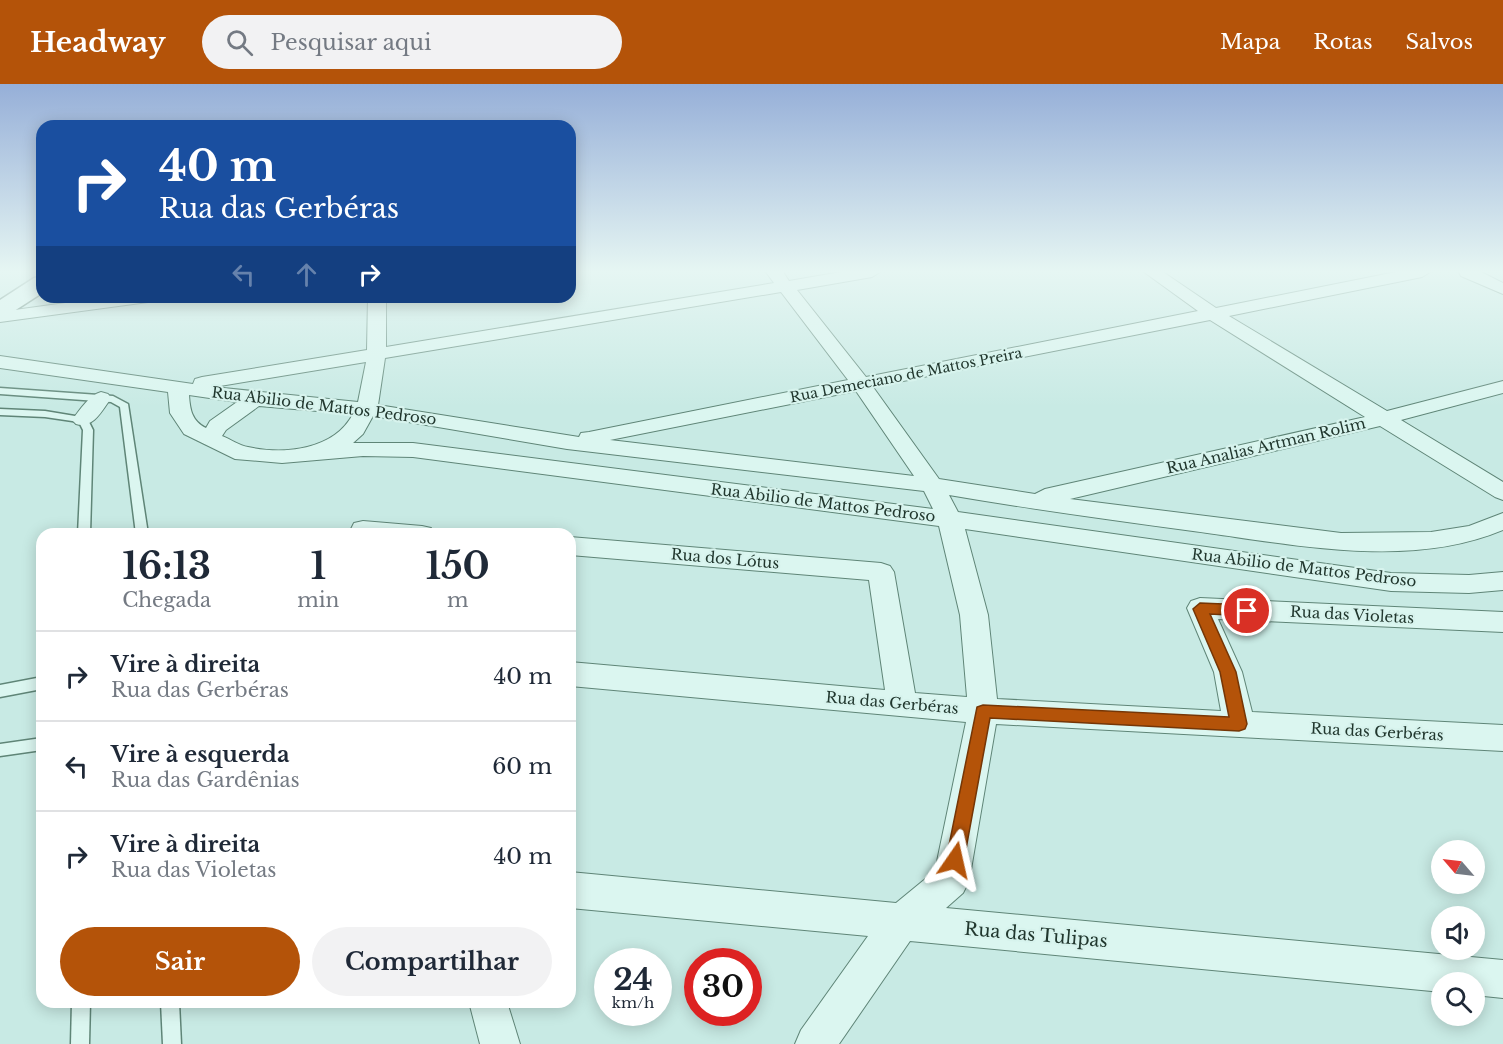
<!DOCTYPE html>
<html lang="pt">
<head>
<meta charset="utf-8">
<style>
	:root { --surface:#fff; --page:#f2f2f3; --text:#1f2937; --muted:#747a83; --line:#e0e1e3; --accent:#b45309 }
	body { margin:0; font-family:"Libre Baskerville",serif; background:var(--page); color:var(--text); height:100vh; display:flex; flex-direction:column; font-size:22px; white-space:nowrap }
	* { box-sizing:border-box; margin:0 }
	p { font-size:20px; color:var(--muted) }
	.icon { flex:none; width:33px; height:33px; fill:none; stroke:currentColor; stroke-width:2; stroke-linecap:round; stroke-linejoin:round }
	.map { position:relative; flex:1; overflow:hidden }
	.sheet { position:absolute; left:36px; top:444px; width:540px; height:480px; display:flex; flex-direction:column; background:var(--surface); border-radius:18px; box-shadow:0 3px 15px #0003 }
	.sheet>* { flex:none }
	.top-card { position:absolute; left:36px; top:36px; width:540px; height:183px; border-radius:18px; box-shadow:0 3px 15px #0003; background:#1a4fa0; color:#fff; overflow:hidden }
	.needle { width:39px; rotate:298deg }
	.controls { position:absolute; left:1431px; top:756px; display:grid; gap:12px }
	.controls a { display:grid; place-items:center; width:54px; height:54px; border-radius:50%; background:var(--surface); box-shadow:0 3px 15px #0003; font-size:30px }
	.speed { position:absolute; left:594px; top:864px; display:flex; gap:12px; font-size:30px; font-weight:700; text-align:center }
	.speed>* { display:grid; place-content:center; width:78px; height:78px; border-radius:50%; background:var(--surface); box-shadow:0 3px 15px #0003; line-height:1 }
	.speed small { font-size:15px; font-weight:400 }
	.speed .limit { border:9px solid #d22; background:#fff; color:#111 }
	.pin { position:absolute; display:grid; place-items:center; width:51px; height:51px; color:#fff; margin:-26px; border:3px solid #fff; border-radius:50%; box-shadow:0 2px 6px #0007 }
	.me { position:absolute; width:66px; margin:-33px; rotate:11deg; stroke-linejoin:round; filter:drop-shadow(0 0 4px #0008) }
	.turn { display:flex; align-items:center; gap:21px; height:126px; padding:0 24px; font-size:27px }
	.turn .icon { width:78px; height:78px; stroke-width:2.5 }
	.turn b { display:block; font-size:42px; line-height:51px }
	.lanes { display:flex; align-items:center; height:57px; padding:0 24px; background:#0003; justify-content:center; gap:30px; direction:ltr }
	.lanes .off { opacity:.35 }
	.eta { display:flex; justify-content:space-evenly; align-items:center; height:102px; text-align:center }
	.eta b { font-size:36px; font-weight:700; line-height:42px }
	.action { display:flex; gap:12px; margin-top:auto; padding:12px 24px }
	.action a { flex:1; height:69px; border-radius:36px; background:var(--accent); color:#fff; font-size:24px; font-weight:700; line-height:69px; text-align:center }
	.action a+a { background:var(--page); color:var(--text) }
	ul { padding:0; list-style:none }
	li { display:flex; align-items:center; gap:18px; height:90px; padding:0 24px; border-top:2px solid var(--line) }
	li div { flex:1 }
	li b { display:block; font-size:22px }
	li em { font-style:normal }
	header { display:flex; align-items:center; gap:36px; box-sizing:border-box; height:84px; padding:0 30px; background:var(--accent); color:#fff }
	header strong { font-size:28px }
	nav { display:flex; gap:33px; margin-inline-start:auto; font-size:21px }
	.search { width:420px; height:54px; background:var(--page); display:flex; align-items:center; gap:15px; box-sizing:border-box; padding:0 21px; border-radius:33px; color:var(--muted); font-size:22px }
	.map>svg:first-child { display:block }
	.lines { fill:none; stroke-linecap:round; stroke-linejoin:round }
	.lane-casing { stroke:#5f8577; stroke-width:3 }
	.street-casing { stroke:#5f8577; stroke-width:2 }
	.secondary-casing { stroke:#426758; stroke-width:3 }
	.lane { fill:#dbf6f0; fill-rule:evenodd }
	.street { fill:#dbf6f0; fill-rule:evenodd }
	.secondary { fill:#dbf6f0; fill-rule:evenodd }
	.route { fill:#b45309; stroke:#753606; stroke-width:1.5 }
	.labels { text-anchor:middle; stroke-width:4.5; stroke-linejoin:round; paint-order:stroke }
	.far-street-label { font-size:14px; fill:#21372e; stroke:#d7f3ed }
	.street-label { font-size:15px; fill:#21372e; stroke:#d7f3ed }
	.near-street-label { font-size:18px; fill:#21372e; stroke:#d7f3ed }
</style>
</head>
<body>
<header>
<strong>Headway</strong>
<div class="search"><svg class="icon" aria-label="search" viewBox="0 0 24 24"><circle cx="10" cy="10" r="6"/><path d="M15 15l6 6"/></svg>Pesquisar aqui</div>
<nav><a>Mapa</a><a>Rotas</a><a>Salvos</a></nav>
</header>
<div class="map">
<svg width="1503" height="960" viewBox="0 0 1503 960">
	<rect width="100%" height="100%" fill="#c8eae4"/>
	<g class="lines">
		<defs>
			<g id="lane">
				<polygon points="0,304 113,312 128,320 148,450 136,450 120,323 111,318 0,310"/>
				<polygon points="0,325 45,327 87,334 93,346 90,450 78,450 83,346 79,338 45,333 0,331"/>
				<polygon points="42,593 42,605 0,613 0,601"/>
				<polygon points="42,654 42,666 0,672 0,660"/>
				<polygon points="72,918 90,918 89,960 71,960"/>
				<polygon points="161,918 179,918 181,960 163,960"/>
			</g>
			<g id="street">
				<path d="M 766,188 L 783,188 L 789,197 L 841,188 L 880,188 L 872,193 L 797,206 L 866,293 L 1198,227 L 1144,188 L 1163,188 L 1216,224 L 1396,188 L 1430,188 L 1422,193 L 1229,232 L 1387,327 L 1503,297 L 1503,309 L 1401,336 L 1503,398 L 1503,416 L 1495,413 L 1380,342 L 1070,415 L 1341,449 L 1431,448 L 1469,442 L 1503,429 L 1503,446 C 1408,486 1292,460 1193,447 C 1111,436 1030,425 949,411 L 958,428 L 1391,489 L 1469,491 L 1503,488 L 1503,506 L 1469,509 L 1391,507 L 965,445 L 988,531 L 997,615 L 1221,627 L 1214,588 L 1187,524 L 1191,517 L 1200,514 L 1503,528 L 1503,548 L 1218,535 L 1242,588 L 1252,628 L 1503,641 L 1503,667 L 996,640 L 969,797 L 963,809 L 946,824 L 1503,876 L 1503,914 L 1474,911 L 1474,898 L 1442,898 L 1442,908 L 910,857 L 839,960 L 795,960 L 801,946 L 868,852 L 570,824 L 570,788 L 896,819 L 935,787 L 966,638 L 570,602 L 570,578 L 885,606 L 869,496 L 570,471 L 570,453 L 881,479 L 890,482 L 894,488 L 915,609 L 967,613 L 960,531 L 939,442 L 413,373 L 363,372 L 282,379 L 235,375 L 184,350 L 170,329 L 168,308 L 0,284 L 0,272 L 193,300 L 195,295 L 202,293 L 367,266 L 368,213 L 386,213 L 386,263 L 774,199 ZM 781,208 L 848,296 L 589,348 L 581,349 L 579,353 L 378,321 L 385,274 ZM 1210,236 L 1365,333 L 1045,405 L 1035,410 L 939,395 L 873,303 ZM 366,278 L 358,318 L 214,303 ZM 856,307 L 914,392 L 610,356 ZM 189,311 L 237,318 L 210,337 L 206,344 C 192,337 190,326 189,311 ZM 259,322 L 353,330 C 334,366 285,371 248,363 C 240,362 230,355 222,352 L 226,346 ZM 373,332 L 567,365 L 924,407 L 933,425 L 413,359 L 353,359 L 363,350 Z"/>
				<polygon points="1459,188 1481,188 1503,199 1503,210 1461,192"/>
				<polygon points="109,213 157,213 154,217 148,218 0,238 0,228"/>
				<path d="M 101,308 L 108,310 L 111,314 C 102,327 93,345 76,340 L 72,336 C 80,326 89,311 101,308 Z"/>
				<polygon points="363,437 422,442 431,444 434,450 352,450 351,445 354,439"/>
				<polygon points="469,918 507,918 520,960 480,960"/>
			</g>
			<polygon id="secondary" points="42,192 42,209 8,231 0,233 0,216 34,194"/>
		</defs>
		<use href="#lane" class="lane-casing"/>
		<use href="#street" class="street-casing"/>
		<use href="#secondary" class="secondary-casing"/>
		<use href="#lane" class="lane"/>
		<use href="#street" class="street"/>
		<use href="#secondary" class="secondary"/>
	</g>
	<linearGradient id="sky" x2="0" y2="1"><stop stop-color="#96afd8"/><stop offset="0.58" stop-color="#e6f6f3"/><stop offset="1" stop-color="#e6f6f3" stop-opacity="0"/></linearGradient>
	<rect width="1503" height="323" fill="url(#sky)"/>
	<polygon class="route" points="1200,519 1247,521 1254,527 1247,532 1210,530 1236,588 1247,640 1245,645 1239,647 990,634 964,776 961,782 955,785 948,782 946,776 977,623 983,621 1229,633 1220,588 1193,525"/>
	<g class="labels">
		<g class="far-street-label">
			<text transform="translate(906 291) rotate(-11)" y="5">Rua Demeciano de Mattos Preira</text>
		</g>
		<g class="street-label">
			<text transform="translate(324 322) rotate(7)" y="5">Rua Abilio de Mattos Pedroso</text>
			<text transform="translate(1266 362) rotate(-13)" y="5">Rua Analias Artman Rolim</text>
			<text transform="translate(823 419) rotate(7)" y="5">Rua Abilio de Mattos Pedroso</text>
			<text transform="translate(725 475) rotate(5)" y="5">Rua dos Lótus</text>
			<text transform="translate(1304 484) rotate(7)" y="5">Rua Abilio de Mattos Pedroso</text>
			<text transform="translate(1352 531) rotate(3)" y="5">Rua das Violetas</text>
			<text transform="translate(892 619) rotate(5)" y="5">Rua das Gerbéras</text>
			<text transform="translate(1377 648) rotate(3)" y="5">Rua das Gerbéras</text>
		</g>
		<g class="near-street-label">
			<text transform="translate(1036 851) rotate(5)" y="6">Rua das Tulipas</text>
		</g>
	</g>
</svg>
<div class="controls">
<a><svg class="needle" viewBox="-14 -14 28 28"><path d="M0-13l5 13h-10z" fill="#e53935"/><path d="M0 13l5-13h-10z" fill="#747a83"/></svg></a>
<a><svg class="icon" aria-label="sound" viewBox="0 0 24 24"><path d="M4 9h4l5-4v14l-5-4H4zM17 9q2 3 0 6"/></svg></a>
<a><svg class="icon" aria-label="search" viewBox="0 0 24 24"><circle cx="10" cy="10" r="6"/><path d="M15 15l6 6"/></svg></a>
</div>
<div class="speed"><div>24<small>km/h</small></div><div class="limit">30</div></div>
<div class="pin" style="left:1247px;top:527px;background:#d93025"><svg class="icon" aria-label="arrive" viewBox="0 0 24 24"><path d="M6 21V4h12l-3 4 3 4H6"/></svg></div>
<svg class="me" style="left:955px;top:776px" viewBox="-20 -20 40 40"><path d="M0-17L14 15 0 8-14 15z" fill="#b45309" stroke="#fff" stroke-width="4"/></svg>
<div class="top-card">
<div class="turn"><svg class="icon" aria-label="right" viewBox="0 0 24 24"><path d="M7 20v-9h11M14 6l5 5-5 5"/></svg><div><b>40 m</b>Rua das Gerbéras</div></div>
<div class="lanes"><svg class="icon off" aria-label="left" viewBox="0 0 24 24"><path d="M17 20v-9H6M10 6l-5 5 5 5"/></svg><svg class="icon off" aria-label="ahead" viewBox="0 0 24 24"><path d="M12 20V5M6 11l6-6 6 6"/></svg><svg class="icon" aria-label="right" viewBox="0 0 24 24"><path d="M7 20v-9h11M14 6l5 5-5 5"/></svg></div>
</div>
<section class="sheet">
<div class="eta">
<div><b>16:13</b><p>Chegada</p></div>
<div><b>1</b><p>min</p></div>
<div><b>150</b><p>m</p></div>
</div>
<ul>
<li><svg class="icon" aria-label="right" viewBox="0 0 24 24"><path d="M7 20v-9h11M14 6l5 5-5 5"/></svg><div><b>Vire à direita</b><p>Rua das Gerbéras</p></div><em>40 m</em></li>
<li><svg class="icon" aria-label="left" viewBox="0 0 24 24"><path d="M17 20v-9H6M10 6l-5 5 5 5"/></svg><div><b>Vire à esquerda</b><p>Rua das Gardênias</p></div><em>60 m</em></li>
<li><svg class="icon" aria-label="right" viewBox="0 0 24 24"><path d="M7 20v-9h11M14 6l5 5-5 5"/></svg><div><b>Vire à direita</b><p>Rua das Violetas</p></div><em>40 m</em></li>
</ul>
<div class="action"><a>Sair</a><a>Compartilhar</a></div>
</section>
</div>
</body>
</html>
